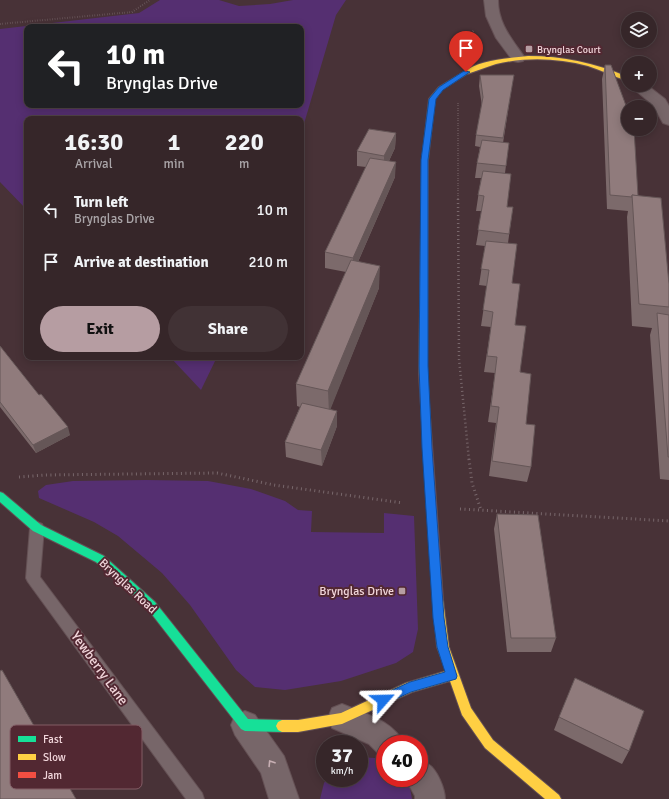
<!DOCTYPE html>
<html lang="en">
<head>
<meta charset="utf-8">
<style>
	:root { --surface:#362629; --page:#413235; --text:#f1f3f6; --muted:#aaa5a8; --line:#504346; --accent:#b69da2 }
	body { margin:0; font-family:Signika,sans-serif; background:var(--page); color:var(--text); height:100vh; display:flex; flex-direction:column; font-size:15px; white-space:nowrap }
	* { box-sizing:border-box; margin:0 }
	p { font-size:13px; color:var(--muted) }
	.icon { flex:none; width:22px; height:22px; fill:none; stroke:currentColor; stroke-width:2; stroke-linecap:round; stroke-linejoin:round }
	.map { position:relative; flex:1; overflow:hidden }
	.sheet { position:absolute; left:24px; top:116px; width:280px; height:244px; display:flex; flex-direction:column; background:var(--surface); border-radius:8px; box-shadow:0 2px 10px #0003,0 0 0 1px var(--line) }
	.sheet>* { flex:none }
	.guide { position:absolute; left:24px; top:24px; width:280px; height:84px; border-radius:8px; box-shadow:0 2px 10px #0003,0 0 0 1px var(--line); background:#202124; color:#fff; overflow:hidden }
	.controls { position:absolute; left:621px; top:12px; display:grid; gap:8px }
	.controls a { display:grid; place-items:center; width:36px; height:36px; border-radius:50%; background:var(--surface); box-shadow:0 2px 10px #0003,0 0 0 1px var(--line); font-size:20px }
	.speed { position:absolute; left:316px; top:735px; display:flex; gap:8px; font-size:20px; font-weight:700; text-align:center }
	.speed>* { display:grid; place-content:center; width:52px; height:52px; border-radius:50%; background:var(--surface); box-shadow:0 2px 10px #0003,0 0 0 1px var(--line); line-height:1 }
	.speed small { font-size:10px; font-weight:400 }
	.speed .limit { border:6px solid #d22; background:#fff; color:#111 }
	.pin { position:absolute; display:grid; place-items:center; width:34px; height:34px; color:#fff; margin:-41px -17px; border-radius:50% 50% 50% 0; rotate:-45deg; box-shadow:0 0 4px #0007 }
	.pin .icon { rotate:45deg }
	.me { position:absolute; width:44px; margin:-22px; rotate:65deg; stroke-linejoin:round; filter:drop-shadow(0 0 3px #0008) }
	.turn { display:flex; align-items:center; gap:14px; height:84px; padding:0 16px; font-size:18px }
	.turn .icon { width:52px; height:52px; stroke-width:2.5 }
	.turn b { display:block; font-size:28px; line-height:34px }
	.eta { display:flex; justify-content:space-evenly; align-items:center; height:68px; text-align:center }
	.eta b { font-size:24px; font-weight:700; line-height:28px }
	.action { display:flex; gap:8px; margin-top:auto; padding:8px 16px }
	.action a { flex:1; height:46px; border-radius:24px; background:var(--accent); color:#111; font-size:16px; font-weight:700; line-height:46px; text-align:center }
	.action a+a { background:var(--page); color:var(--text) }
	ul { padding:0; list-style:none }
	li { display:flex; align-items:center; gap:12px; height:52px; padding:0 16px }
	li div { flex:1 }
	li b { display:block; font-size:15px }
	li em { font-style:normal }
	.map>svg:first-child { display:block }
	.green { fill:#552f71; fill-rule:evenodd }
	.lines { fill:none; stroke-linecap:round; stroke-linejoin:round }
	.lane-casing { stroke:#645054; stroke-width:2 }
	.street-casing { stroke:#645054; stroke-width:2 }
	.fast-casing { stroke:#645054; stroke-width:2 }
	.slow-casing { stroke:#645054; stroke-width:2 }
	.jam-casing { stroke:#645054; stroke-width:2 }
	.path-far2 { stroke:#78676b; stroke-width:2; stroke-dasharray:0.5 2; stroke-linecap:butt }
	.path-far1 { stroke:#78676b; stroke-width:2.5; stroke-dasharray:1 3; stroke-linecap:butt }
	.path { stroke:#78676b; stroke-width:3; stroke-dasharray:1 3.5; stroke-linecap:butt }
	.lane { fill:#776669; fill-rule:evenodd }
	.street { fill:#776669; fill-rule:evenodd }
	.fast { fill:#16e098; fill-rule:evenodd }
	.slow { fill:#ffcf43; fill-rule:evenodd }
	.jam { fill:#f24e42; fill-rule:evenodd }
	.wall { fill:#7c6a6b }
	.shaded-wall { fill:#655657 }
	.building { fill:#907b7c; stroke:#655657 }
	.oneway { stroke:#c7afb3 }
	.route { fill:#1a73e8; stroke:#114b97 }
	.poi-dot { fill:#b69da2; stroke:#522832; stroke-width:1.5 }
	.labels { text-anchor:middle; stroke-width:4; stroke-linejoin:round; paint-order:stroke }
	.far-poi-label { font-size:10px; fill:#f2d6db; stroke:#522832; text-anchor:start }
	.street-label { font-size:12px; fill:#f2d6db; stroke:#522832 }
	.poi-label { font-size:12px; fill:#f2d6db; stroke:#522832; text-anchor:end }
	.near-street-label { font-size:14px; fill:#f2d6db; stroke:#522832 }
	.key { fill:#522832; stroke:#825c65; stroke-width:1 }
	.key-label { font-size:11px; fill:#f2d6db }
</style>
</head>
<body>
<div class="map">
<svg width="669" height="799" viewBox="0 0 669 799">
	<rect width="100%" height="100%" fill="#483237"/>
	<g class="green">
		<path d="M 160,0 L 219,0 L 239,6 L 270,4 L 293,0 L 346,0 L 336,15 L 301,134 L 301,119 L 27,119 L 27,210 L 0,182 L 0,29 L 139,13 ZM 27,27 L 301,27 L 301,105 L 27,105 Z"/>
		<polygon points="170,357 217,357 201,390"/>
		<polygon points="146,480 208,481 251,489 285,501 298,510 312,511 311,532 384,533 384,513 414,516 418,629 413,652 396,663 341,681 285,690 255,687 236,670 190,605 162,573 118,536 94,522 39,498 38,491 46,485 73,481"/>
		<polygon points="359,757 375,758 385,762 385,778 404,778 410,788 412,799 320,799 324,783 327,778 359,778"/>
	</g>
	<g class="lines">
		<defs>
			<polygon id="lane" points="37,522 42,524 44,528 40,577 202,793 204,799 186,799 28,582 26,578 30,528 32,524"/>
			<g id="street">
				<path d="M 484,0 L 498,0 C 498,24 512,39 525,58 L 523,61 L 518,62 L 513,61 L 496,38 L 486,16 Z"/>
				<polygon points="629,85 647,85 665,99 669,106 669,125 663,123 653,105"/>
				<path d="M 342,704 C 365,714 393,720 404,744 L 385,744 L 385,757 L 379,754 L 369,744 L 332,728 L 328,718 L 332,708 Z"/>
				<polygon points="245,711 255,715 284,756 299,799 269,799 261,773 235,735 231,725 235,715"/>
				<path d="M 419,760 C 422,761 426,762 428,764 C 437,769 445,789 445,799 L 415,799 L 415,796 L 405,778 L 419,778 Z"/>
			</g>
			<g id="fast">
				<polygon points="465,71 470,72 443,89 435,99 428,160 427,374 423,377 419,374 422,160 429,99 439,87"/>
				<polygon points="0,492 3,493 41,525 104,556 155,602 248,719 282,720 286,722 288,726 286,730 282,732 245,731 241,729 147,608 96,562 33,531 0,502"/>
			</g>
			<g id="slow">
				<path d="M 528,56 C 563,56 595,63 628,77 L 628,81 C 614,77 601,70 588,66 C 558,58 526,57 496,64 C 486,67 477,71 467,74 L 464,72 C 478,60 510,58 528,56 Z"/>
				<polygon points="438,595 442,597 443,600 449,647 471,708 493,740 559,795 561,799 545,799 485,748 462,715 450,681 412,692 342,724 298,732 282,732 278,730 276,726 278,722 282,720 298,720 341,713 406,683 446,671 437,647 433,600 434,597"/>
			</g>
			<polygon id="jam" points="423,371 427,374 443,600 442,603 438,605 434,603 433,600 419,374"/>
		</defs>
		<use href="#lane" class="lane-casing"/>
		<use href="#street" class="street-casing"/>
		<use href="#fast" class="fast-casing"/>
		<use href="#slow" class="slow-casing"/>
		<use href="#jam" class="jam-casing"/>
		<g class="path-far2">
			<polyline points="0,24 132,12 150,0"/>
			<polyline points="459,52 474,30"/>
			<polyline points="458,103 458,200"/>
		</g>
		<polyline class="path-far1" points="458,199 459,359 469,460"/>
		<g class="path">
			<polyline points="469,459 472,483 481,510"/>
			<polyline points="19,477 45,475 217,473 274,485 403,503"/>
			<polyline points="460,509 669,521"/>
		</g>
		<use href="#lane" class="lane"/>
		<use href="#street" class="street"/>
		<use href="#fast" class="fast"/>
		<use href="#slow" class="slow"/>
		<use href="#jam" class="jam"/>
	</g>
	<g class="wall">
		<polygon points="605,65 638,196 669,284 669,480 660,479 650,335 652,328 632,326 627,217 628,211 607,209 602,79"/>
		<polygon points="480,75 512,86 503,143 509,143 505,173 507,207 513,207 508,243 512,283 515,325 531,467 527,482 489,476 496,423 488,422 495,373 484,372 491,327 481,326 487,286 479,285 485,246 476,245 482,211 476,211 481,178 475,178 477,163 480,147 475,146 476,135 482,106 479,86"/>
		<polygon points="396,133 395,148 389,161 395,177 358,262 379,288 330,409 337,426 322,466 286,457 285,442 300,407 297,406 296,384 346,272 325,268 325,252 366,167 357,166 357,151"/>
		<polygon points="0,346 70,435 36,453 0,407"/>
		<polygon points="497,514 556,638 551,652 507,652 494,529"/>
		<polygon points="559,717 629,751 622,764 554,730"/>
	</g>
	<g class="shaded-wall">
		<polygon points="396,133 395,148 384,171 384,156"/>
		<polygon points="396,162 395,177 353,273 353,258"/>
		<polygon points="380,266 379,288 329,413 328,391"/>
		<polygon points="337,411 337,426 322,466 321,450"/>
		<polygon points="68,427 70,435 36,453 33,445"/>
	</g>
	<g class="building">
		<polygon points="605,65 611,65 628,111 628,129 634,129 638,196 632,195 632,197 610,195"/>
		<polygon points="480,75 514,75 503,138 476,135 483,97"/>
		<polygon points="369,129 396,133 384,156 357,151"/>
		<polygon points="482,140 509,143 506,166 477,163"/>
		<polygon points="370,158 396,162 353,258 325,252"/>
		<polygon points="483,171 511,174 507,207 513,207 509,234 478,230 484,196 478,195"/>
		<polygon points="632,195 661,198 669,284 669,307 639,304"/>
		<polygon points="486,241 517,244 512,283 520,284 515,325 526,326 520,372 531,374 526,424 535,425 531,467 492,461 499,407 491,406 497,357 487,356 493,312 483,310 489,270 481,269"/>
		<polygon points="351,260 380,266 328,391 296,384"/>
		<polygon points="657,313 669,315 669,457 668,457"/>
		<polygon points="0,346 39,395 41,394 68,427 33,445 0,402"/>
		<polygon points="302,403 337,411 321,450 285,442"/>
		<polygon points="497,514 538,515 556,638 511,638"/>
		<polygon points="2,670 76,799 0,799 0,671"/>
		<polygon points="575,678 644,711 629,751 559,717"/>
	</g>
	<defs><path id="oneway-chevron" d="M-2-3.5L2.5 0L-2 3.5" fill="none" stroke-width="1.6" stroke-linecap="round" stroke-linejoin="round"/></defs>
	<use class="oneway" href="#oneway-chevron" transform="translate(271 763) rotate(-122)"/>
	<polygon class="route" points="464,71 470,72 443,90 436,99 428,160 428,366 432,448 444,618 448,647 457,676 456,679 411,692 383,705 379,703 377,700 379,696 410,682 445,672 437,647 433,618 422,448 419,366 421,160 429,99 439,87"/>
	<g class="poi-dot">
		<rect x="525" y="45" width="8" height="8" rx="2"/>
		<rect x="398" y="587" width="8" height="8" rx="2"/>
	</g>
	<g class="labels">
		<g class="far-poi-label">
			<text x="537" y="53">Brynglas Court</text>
		</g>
		<g class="street-label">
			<text transform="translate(128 586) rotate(43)" y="4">Brynglas Road</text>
		</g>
		<g class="poi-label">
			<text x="394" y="595">Brynglas Drive</text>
		</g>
		<g class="near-street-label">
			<text transform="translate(100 668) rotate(54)" y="5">Yewberry Lane</text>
		</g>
	</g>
	<rect x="10" y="725" width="132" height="64" rx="6" class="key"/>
	<rect x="18" y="736" width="18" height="6" fill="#16e098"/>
	<rect x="18" y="754" width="18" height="6" fill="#ffcf43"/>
	<rect x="18" y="772" width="18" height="6" fill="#f24e42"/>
	<g class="key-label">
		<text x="43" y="743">Fast</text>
		<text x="43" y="761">Slow</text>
		<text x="43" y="779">Jam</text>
	</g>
</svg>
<div class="controls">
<a><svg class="icon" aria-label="layers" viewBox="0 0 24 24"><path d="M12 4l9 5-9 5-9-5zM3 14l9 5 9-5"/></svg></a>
<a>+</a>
<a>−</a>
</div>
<div class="speed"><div>37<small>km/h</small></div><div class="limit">40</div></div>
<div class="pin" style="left:466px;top:72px;background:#d93025"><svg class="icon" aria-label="arrive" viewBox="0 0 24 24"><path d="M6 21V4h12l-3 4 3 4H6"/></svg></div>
<svg class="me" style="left:383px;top:700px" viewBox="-20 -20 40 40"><path d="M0-17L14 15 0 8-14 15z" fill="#1a73e8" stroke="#fff" stroke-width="4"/></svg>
<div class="guide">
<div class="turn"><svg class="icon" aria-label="left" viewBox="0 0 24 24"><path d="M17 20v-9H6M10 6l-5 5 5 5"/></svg><div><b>10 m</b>Brynglas Drive</div></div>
</div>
<section class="sheet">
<div class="eta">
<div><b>16:30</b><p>Arrival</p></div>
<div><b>1</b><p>min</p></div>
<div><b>220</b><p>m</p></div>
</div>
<ul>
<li><svg class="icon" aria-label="left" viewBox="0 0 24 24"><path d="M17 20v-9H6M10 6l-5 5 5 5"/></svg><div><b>Turn left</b><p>Brynglas Drive</p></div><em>10 m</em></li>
<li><svg class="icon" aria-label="arrive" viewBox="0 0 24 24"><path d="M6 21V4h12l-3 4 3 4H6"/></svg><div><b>Arrive at destination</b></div><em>210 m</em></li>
</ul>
<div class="action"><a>Exit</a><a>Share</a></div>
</section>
</div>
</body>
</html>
